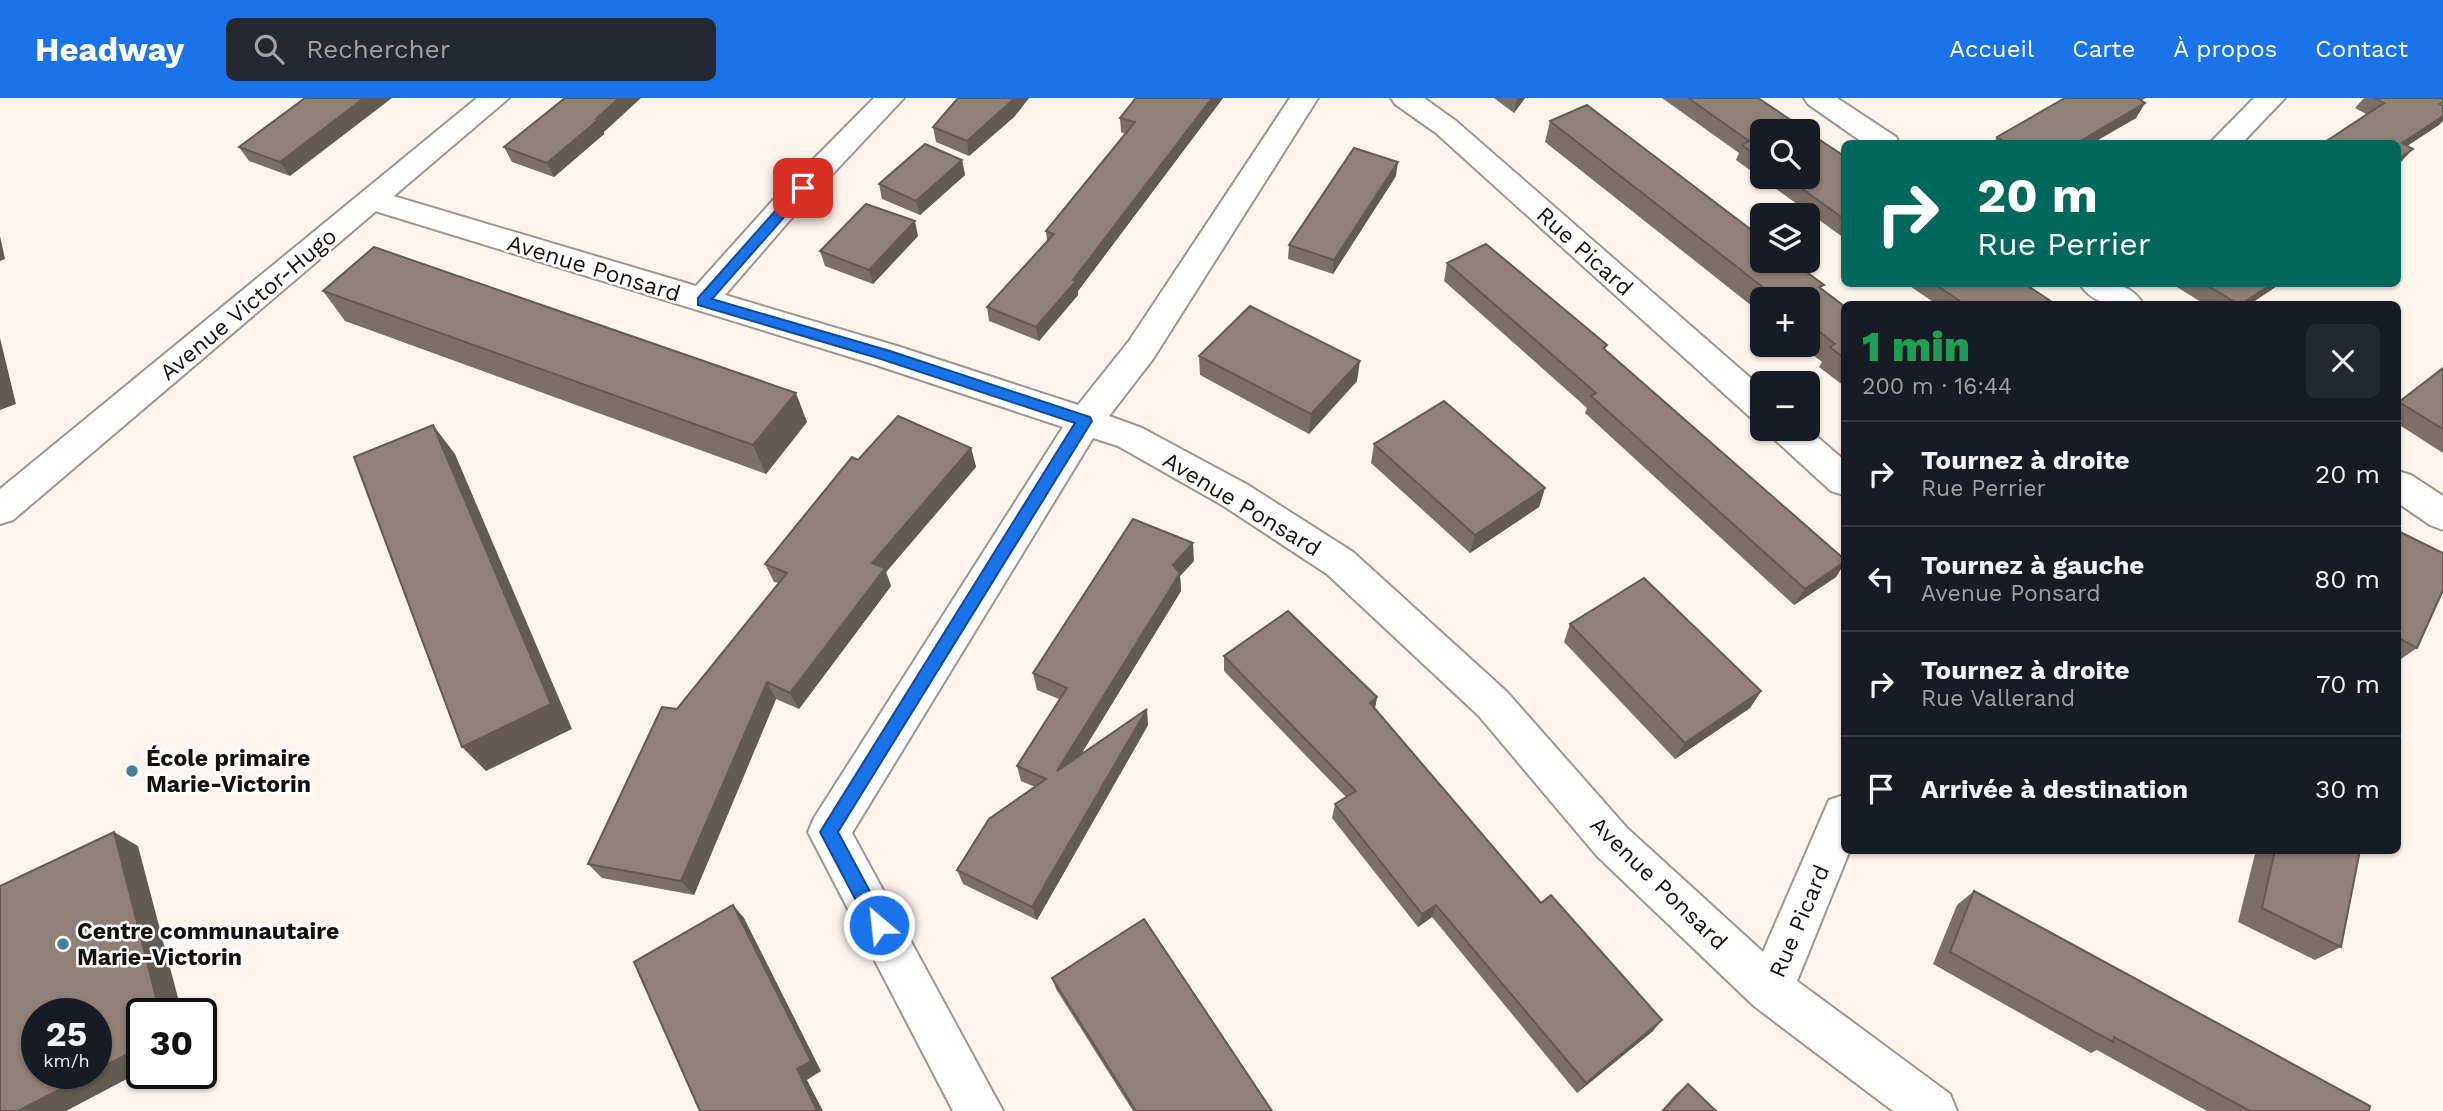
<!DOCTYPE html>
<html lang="fr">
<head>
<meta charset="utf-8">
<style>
	:root { --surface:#171b24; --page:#242831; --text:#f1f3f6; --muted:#9ea1a6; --line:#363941; --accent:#1a73e8 }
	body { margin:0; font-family:"Work Sans",sans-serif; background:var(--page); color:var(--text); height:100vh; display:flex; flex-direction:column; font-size:26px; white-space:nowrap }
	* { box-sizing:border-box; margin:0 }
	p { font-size:23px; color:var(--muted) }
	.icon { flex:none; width:38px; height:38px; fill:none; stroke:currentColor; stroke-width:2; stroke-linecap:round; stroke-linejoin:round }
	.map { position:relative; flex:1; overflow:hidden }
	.drawer { position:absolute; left:1841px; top:203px; width:560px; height:553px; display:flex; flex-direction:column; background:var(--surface); border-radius:10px; box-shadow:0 2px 5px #0004 }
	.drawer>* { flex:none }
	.banner { position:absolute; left:1841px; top:42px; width:560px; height:147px; border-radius:10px; box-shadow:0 2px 5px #0004; background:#00695c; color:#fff; overflow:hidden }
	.fabs { position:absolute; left:1750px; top:21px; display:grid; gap:14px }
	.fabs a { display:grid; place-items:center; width:70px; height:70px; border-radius:10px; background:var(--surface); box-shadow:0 2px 5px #0004; font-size:35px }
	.speed { position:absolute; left:21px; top:900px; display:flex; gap:14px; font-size:35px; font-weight:700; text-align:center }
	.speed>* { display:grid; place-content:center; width:91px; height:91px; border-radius:50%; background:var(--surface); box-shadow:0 2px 5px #0004; line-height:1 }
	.speed small { font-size:18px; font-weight:400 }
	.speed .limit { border:4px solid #111; border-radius:10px; background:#fff; color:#111 }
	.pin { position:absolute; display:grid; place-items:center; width:60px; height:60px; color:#fff; margin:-30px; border-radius:14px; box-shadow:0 4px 10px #0006 }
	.me { position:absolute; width:77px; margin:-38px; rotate:332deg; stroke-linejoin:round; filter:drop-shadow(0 0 5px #0008) }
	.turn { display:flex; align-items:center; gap:24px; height:147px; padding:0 21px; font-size:32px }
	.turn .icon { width:91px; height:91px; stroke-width:2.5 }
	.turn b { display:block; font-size:49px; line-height:60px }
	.round { display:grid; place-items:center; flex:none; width:74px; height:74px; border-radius:10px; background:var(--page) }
	.head { display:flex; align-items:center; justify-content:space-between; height:119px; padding:0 21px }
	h1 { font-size:42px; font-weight:800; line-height:52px; color:#1e9e55 }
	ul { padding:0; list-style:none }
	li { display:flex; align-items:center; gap:21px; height:105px; padding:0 21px; border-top:2px solid var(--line) }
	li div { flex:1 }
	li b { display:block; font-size:26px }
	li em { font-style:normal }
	header { display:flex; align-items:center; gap:42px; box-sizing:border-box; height:98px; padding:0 35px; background:var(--accent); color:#fff }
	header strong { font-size:33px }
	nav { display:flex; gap:38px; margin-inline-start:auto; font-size:24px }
	.search { width:490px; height:63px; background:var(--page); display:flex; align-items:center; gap:18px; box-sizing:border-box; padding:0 24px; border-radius:10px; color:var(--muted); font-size:26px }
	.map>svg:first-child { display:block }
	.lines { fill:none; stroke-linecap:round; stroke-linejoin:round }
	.street-casing { stroke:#a2948a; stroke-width:4 }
	.secondary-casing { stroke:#a2948a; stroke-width:4 }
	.street { fill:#fff; fill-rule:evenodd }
	.secondary { fill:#fff; fill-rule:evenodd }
	.wall { fill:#7b6f67 }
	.shaded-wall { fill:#645a54 }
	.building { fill:#8f8178; stroke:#645a54; stroke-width:2 }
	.route { fill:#1a73e8; stroke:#114b97; stroke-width:2 }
	.poi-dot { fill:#438197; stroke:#fff; stroke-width:2.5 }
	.labels { text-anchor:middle; stroke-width:5; stroke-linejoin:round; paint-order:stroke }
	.street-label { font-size:23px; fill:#15100c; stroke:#fff }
	.poi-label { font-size:23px; font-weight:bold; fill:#15100c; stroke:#fff; text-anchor:start }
</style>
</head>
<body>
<header>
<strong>Headway</strong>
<div class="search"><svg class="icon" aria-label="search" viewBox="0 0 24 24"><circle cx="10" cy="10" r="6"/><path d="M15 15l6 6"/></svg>Rechercher</div>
<nav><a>Accueil</a><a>Carte</a><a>À propos</a><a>Contact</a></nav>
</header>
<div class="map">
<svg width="2443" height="1013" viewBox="0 0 2443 1013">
	<rect width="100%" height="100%" fill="#fef4ee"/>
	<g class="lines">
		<defs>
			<g id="street">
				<polygon points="874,0 904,0 796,115 725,197 897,248 1078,307 1129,243 1290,0 1318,0 1153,261 1109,318 1142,330 1248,387 1353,454 1507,594 1627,730 1763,854 1829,702 1844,697 1844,752 1850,752 1797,883 1950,996 1957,1013 1893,1013 1754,908 1597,758 1479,618 1327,476 1222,407 1118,348 1093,340 852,735 1003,1013 953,1013 808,734 814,720 1063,329 873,266 362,109 358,102 362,95 373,92 696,188 774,101"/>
				<polygon points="1391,0 1424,0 1456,23 1762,290 1762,323 1750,319 1436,35 1395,6"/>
				<polygon points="1804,0 1837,0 1896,39 1900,46 1865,46 1808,6"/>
				<polygon points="2254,0 2285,0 2241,46 2209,46"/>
				<path d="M 2080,186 C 2104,184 2130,183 2143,206 C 2120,208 2094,209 2080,186 Z"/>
				<polygon points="1768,331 1808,331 1844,362 1844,397 1831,393 1773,340"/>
				<polygon points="2398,373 2411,377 2443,398 2443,432 2430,427 2398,405"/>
			</g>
			<polygon id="secondary" points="477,0 509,0 13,422 0,426 0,391"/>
		</defs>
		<use href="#street" class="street-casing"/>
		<use href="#secondary" class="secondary-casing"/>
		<use href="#street" class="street"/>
		<use href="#secondary" class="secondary"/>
	</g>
	<g class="wall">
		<polygon points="305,0 290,78 249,63 239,49"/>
		<polygon points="958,0 1029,0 1014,19 969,58 936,44 933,29"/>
		<polygon points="1136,0 1223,0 1078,193 1078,197 1039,243 989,223 987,209 1047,143 1046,133 1125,36 1121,34 1120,20"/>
		<polygon points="1494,0 1525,0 1514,15"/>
		<polygon points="1662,0 1758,0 1762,33 1762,79 1808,79 1844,58 1844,140 1736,62 1739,55"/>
		<polygon points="2065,0 2146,0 2141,3 2145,5 2136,20 2091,46 1993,46 1997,39"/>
		<polygon points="2364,0 2443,0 2439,27 2408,47 2400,65 2366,16 2355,10"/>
		<polygon points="1550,23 1822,191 1844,208 1844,288 1819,269 1822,264 1800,247 1808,247 1808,201 1762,201 1762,216 1545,44"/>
		<polygon points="604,34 604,36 554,79 512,64 504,49"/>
		<polygon points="962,62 965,77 920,117 882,101 879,86"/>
		<polygon points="1396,78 1333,176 1288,161 1289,147"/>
		<polygon points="918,138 873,186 825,168 820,153"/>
		<polygon points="1447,165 1607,247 1605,252 1844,461 1844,466 1836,479 1794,507 1585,315 1587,310 1444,183"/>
		<polygon points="1907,186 2025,186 2055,206 1936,206"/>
		<polygon points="2179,186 2280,186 2250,206 2204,206 2177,189"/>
		<polygon points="323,193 807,324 766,376 345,223"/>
		<polygon points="1199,258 1357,283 1309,336 1200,277"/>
		<polygon points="2443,270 2443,355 2398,326 2398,305"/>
		<polygon points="1374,346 1545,390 1539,409 1470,455 1371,365"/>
		<polygon points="971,350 976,369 886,474 891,488 799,611 776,601 694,797 602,780 588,766 677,611 779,485 774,484 765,466 858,362"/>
		<polygon points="2398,433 2417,550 2398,563"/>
		<polygon points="1194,463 1180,478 1181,493 1080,658 1148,627 1037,822 963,786 957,772 1035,689 1021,683 1017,668 1059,601 1037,592 1033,575"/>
		<polygon points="1570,526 1761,593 1750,610 1675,661 1564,544"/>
		<polygon points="1224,558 1377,599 1375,610 1541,805 1653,933 1577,995 1432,819 1418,829 1332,720 1335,706 1346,699 1224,573"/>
		<polygon points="2256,752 2360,752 2341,849 2315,862 2238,824"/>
		<polygon points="1974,793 2369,1013 2207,1013 2097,952 2091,955 1933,866 1957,807"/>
		<polygon points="1052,880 1272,1013 1133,1013 1056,891"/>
		<polygon points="1688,986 1716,1013 1661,1013 1676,996"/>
	</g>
	<g class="shaded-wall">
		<polygon points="364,0 392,0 290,78 280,64"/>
		<polygon points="619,0 641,0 604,34 604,36 554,79 547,65"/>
		<polygon points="1015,0 1029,0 1014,19 969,58 967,43"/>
		<polygon points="1212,0 1223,0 1078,193 1078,197 1039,243 1036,229"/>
		<polygon points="1517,0 1525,0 1514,15"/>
		<polygon points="2145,5 2136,20 2091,46 2075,46"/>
		<polygon points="2443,18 2443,23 2439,27 2398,54 2402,45"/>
		<polygon points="2413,51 2400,65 2398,67 2398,61"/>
		<polygon points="962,62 965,77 920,117 916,103"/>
		<polygon points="1398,64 1396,78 1333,176 1334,162"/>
		<polygon points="915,123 918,138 873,186 869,172"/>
		<polygon points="0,138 5,161 0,163"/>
		<polygon points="2272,186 2280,186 2250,206 2241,206"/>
		<polygon points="0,240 16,306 0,312"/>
		<polygon points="1360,263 1357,283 1309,336 1311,316"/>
		<polygon points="796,295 807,324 766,376 753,347"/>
		<polygon points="433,327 455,356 572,631 486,673 462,649"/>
		<polygon points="971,350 976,369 886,474 891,488 799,611 790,595 872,465"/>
		<polygon points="1545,390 1539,409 1470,455 1475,437"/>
		<polygon points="1193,445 1194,463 1180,478 1181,493 1061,689 1057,673 1173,467"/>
		<polygon points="1844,464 1844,466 1836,479 1794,507 1805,491"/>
		<polygon points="767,584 776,601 694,797 681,783"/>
		<polygon points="1761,593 1750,610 1675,661 1685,645"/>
		<polygon points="1377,599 1374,615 1370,605"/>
		<polygon points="1147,611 1148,627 1037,822 1032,809"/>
		<polygon points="114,734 138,748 182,915 160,915"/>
		<polygon points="733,807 744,820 821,973 807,982 823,1013 817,1013 797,971"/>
		<polygon points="1436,807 1432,819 1418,829 1422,816"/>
		<polygon points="1662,922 1653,933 1577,995 1586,985"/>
		<polygon points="142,949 142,973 66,1013 18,1013 92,975 96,975 96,972"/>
	</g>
	<g class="building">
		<polygon points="305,0 364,0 280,64 239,49"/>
		<polygon points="565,0 619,0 596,21 598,22 547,65 504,49"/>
		<polygon points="958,0 1015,0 967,43 933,29"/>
		<polygon points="1136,0 1212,0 1073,182 1076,183 1036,229 987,209 1054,136 1046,133 1135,24 1120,20"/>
		<polygon points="1688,0 1758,0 1807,33 1762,33 1762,62 1742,47 1749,43"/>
		<polygon points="2065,0 2137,0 2145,5 2075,46 2007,46 1997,39"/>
		<polygon points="2375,0 2443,0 2443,4 2440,6 2443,8 2443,18 2402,45 2413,51 2398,61 2398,46 2322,46 2384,5"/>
		<polygon points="1587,7 1762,140 1762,163 1792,163 1824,187 1819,189 1844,208 1844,260 1830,249 1835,246 1808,225 1808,201 1778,201 1550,23"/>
		<polygon points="1808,34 1844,58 1844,121 1786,79 1808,79"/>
		<polygon points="925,46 962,62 916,103 879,86"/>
		<polygon points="1354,50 1398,64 1334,162 1289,147"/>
		<polygon points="866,106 915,123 869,172 820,153"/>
		<polygon points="1486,146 1607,247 1603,250 1844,461 1844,464 1805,491 1591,298 1596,295 1447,165"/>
		<polygon points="374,149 796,295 753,347 323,193"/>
		<polygon points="1935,186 2025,186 2055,206 1964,206"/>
		<polygon points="2205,186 2272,186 2241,206 2238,206"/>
		<polygon points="1250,208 1360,263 1311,316 1199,258"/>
		<polygon points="2443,270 2443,331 2399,304"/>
		<polygon points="1444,303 1545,390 1475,437 1374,346"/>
		<polygon points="898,318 971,350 872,465 885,470 790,595 767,584 681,783 588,766 662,609 677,611 787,475 765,466 852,359 858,362"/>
		<polygon points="433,327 551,606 462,649 354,359"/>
		<polygon points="1133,421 1193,445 1173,467 1180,475 1057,673 1147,611 1032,809 957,772 989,721 1046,681 1017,668 1067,590 1033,575"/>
		<polygon points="2398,433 2443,455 2443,492 2417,550 2401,541 2398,558"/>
		<polygon points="1644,480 1761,593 1685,645 1570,526"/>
		<polygon points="1288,513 1377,599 1370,605 1541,805 1551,797 1662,922 1586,985 1436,807 1422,816 1335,706 1356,693 1224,558"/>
		<polygon points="114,734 160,915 142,915 142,949 96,972 96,915 37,915 37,975 92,975 18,1013 0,1013 0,788"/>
		<polygon points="2275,752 2360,752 2341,849 2262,810"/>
		<polygon points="1974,793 2370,1008 2369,1013 2250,1013 2114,939 2113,944 1950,854"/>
		<polygon points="733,807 811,963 797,971 817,1013 700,1013 634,864"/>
		<polygon points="1144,821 1272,1013 1136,1013 1052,880"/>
		<polygon points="1688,986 1716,1013 1663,1013"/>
	</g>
	<polygon class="route" points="803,86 809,90 807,93 712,201 890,253 1090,319 1092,323 838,734 888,827 885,833 879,836 872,833 820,734 1075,325 881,261 698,207 698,200 798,87"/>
	<g class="poi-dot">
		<circle cx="132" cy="673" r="7"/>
		<circle cx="63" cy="846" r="7"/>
	</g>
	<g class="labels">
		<g class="street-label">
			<text transform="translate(1585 153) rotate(42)" y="8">Rue Picard</text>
			<text transform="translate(594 170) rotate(17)" y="8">Avenue Ponsard</text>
			<text transform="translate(248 206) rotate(-40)" y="8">Avenue Victor-Hugo</text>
			<text transform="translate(1242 406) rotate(31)" y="8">Avenue Ponsard</text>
			<text transform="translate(1659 785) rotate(44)" y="8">Avenue Ponsard</text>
			<text transform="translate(1799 823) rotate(-67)" y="8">Rue Picard</text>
		</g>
		<g class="poi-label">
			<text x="146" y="668">École primaire<tspan x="146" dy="26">Marie-Victorin</tspan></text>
			<text x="77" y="841">Centre communautaire<tspan x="77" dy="26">Marie-Victorin</tspan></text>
		</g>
	</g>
</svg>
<div class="fabs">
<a><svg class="icon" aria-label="search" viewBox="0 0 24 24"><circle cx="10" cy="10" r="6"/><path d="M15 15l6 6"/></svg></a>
<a><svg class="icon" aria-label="layers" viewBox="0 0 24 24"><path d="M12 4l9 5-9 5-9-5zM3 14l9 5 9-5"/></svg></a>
<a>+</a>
<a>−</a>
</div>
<div class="speed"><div>25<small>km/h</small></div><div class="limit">30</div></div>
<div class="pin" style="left:803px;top:90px;background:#d93025"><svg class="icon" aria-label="arrive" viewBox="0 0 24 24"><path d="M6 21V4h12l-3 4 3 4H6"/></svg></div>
<svg class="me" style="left:879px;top:827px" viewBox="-20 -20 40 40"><circle r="17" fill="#1a73e8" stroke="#fff" stroke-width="3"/><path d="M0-11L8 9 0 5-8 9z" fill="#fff"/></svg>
<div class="banner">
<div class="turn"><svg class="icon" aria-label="right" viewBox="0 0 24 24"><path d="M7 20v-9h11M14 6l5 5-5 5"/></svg><div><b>20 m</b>Rue Perrier</div></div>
</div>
<section class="drawer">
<div class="head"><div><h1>1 min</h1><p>200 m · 16:44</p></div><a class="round"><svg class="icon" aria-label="close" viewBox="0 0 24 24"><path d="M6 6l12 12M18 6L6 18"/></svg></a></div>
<ul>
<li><svg class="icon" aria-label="right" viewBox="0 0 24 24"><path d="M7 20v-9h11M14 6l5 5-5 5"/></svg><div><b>Tournez à droite</b><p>Rue Perrier</p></div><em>20 m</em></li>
<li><svg class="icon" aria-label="left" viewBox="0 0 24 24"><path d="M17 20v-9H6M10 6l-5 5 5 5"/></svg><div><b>Tournez à gauche</b><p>Avenue Ponsard</p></div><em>80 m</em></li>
<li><svg class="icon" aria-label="right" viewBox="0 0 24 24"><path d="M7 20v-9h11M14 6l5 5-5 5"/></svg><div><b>Tournez à droite</b><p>Rue Vallerand</p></div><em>70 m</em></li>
<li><svg class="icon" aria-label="arrive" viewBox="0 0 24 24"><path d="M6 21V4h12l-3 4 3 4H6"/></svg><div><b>Arrivée à destination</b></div><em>30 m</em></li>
</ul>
</section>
</div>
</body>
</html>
